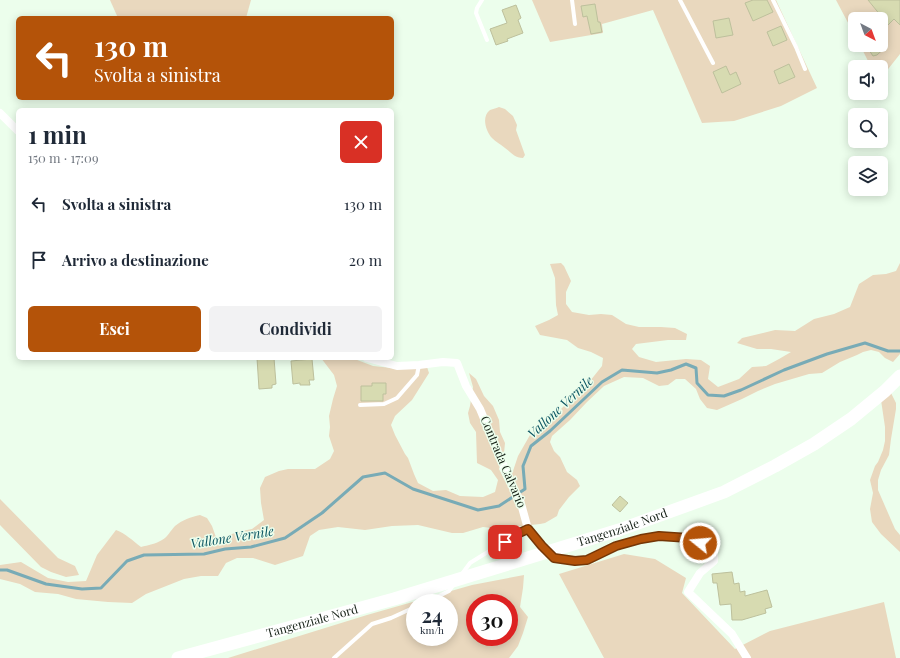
<!DOCTYPE html>
<html lang="it">
<head>
<meta charset="utf-8">
<style>
	:root { --surface:#fff; --page:#f2f2f3; --text:#1f2937; --muted:#747a83; --accent:#b45309 }
	body { margin:0; font-family:"Playfair Display",serif; background:var(--page); color:var(--text); height:100vh; display:flex; flex-direction:column; font-size:15px; white-space:nowrap }
	* { box-sizing:border-box; margin:0 }
	p { font-size:13px; color:var(--muted) }
	.icon { flex:none; width:22px; height:22px; fill:none; stroke:currentColor; stroke-width:2; stroke-linecap:round; stroke-linejoin:round }
	.map { position:relative; flex:1; overflow:hidden }
	.side { position:absolute; left:16px; top:108px; width:378px; height:252px; display:flex; flex-direction:column; background:var(--surface); border-radius:6px; box-shadow:0 2px 10px #0003 }
	.side>* { flex:none }
	.banner { position:absolute; left:16px; top:16px; width:378px; height:84px; border-radius:6px; box-shadow:0 2px 10px #0003; background:#b45309; color:#fff; overflow:hidden }
	.needle { width:26px; rotate:139deg }
	.tools { position:absolute; left:848px; top:12px; display:grid; gap:8px }
	.tools a { display:grid; place-items:center; width:40px; height:40px; border-radius:6px; background:var(--surface); box-shadow:0 2px 10px #0003; font-size:20px }
	.speed { position:absolute; left:406px; top:594px; display:flex; gap:8px; font-size:20px; font-weight:700; text-align:center }
	.speed>* { display:grid; place-content:center; width:52px; height:52px; border-radius:50%; background:var(--surface); box-shadow:0 2px 10px #0003; line-height:1 }
	.speed small { font-size:10px; font-weight:400 }
	.speed .limit { border:6px solid #d22; background:#fff; color:#111 }
	.pin { position:absolute; display:grid; place-items:center; width:34px; height:34px; color:#fff; margin:-17px; border-radius:8px; box-shadow:0 2px 6px #0006 }
	.me { position:absolute; width:44px; margin:-22px; rotate:287deg; stroke-linejoin:round; filter:drop-shadow(0 0 3px #0008) }
	.turn { display:flex; align-items:center; gap:14px; height:84px; padding:0 12px; font-size:18px }
	.turn .icon { width:52px; height:52px; stroke-width:2.5 }
	.turn b { display:block; font-size:28px; line-height:34px }
	.round { display:grid; place-items:center; flex:none; width:42px; height:42px; border-radius:6px; background:var(--page) }
	.summary { display:flex; align-items:center; justify-content:space-between; height:68px; padding:0 12px }
	h1 { font-size:24px; font-weight:700; line-height:30px }
	.primary-button { display:flex; gap:8px; margin-top:auto; padding:8px 12px }
	.primary-button a { flex:1; height:46px; border-radius:6px; background:var(--accent); color:#fff; font-size:16px; font-weight:700; line-height:46px; text-align:center }
	.primary-button a+a { background:var(--page); color:var(--text) }
	ul { padding:0; list-style:none }
	li { display:flex; align-items:center; gap:12px; height:56px; padding:0 12px }
	li div { flex:1 }
	li b { display:block; font-size:15px }
	li em { font-style:normal }
	.map>svg:first-child { display:block }
	.green { fill:#e9d8be; fill-rule:evenodd }
	.lines { fill:none; stroke-linecap:round; stroke-linejoin:round }
	.stream { stroke:#78abb6; stroke-width:3 }
	.building { fill:#d7dbb1; stroke:#bdc09c }
	.lane { stroke:#fff; stroke-width:4 }
	.street { stroke:#fff; stroke-width:8 }
	.primary { stroke:#fff; stroke-width:13 }
	.route-casing { stroke:#753606; stroke-width:10 }
	.route { stroke:#b45309; stroke-width:7 }
	.labels { text-anchor:middle; stroke-width:3; stroke-linejoin:round; paint-order:stroke }
	.street-label { font-size:12px; fill:#152016; stroke:#ecfeec }
	.water-label { font-size:13px; font-style:italic; fill:#0b5562; stroke:#ecfeec }
</style>
</head>
<body>
<div class="map">
<svg width="900" height="658" viewBox="0 0 900 658">
	<rect width="100%" height="100%" fill="#ecfeec"/>
	<g class="green">
		<polygon points="110,0 251,0 246,18 118,18"/>
		<polygon points="532,0 776,0 817,88 781,106 734,121 702,123 653,10 602,24 603,33 550,42"/>
		<polygon points="836,0 900,0 900,54 881,78 881,67 871,67 860,45 881,45 881,19 855,19 855,36"/>
		<path d="M 499,107 L 505,109 L 513,116 L 517,125 L 516,130 L 525,155 L 523,158 C 514,158 511,152 505,148 C 500,144 496,142 492,138 C 486,131 481,117 490,110 C 493,109 497,108 499,107 Z"/>
		<path d="M 561,263 L 564,266 L 571,281 L 566,292 L 566,304 L 572,312 L 589,315 L 601,314 L 612,315 L 626,324 L 639,327 L 661,327 L 675,328 L 687,334 L 686,340 L 668,340 L 636,344 L 632,349 L 639,357 L 656,362 L 686,359 L 701,360 L 710,366 L 708,379 L 718,387 L 739,379 L 752,367 L 766,366 L 779,359 L 791,352 L 771,349 L 757,349 L 737,343 L 742,338 L 775,330 L 795,331 L 814,319 L 834,314 L 850,307 L 859,284 L 873,275 L 886,274 L 896,271 L 900,263 L 900,354 L 893,362 L 885,358 L 879,352 L 871,350 L 863,352 L 857,355 L 840,362 L 822,373 L 809,374 L 775,384 L 758,391 L 742,399 L 717,410 L 707,408 L 700,399 L 696,389 L 685,379 L 676,379 L 668,385 L 659,386 L 643,378 L 624,377 L 604,386 L 587,402 L 570,420 L 552,436 L 550,442 L 554,451 L 560,457 L 567,472 L 577,480 L 580,486 L 569,497 L 559,510 L 557,516 L 545,523 L 540,524 L 512,527 L 492,528 L 483,527 L 463,533 L 452,533 L 418,525 L 392,526 L 365,530 L 338,527 L 319,530 L 310,536 L 303,556 L 275,565 L 253,558 L 237,558 L 226,563 L 218,576 L 201,576 L 184,579 L 146,594 L 132,603 L 108,602 L 76,599 L 58,594 L 35,592 L 20,584 L 0,579 L 0,565 L 21,562 L 48,578 L 68,582 L 86,581 L 97,555 L 116,530 C 126,534 132,540 141,547 C 148,545 156,544 162,540 C 168,537 170,531 175,526 C 182,520 191,517 200,515 L 207,518 L 212,526 L 217,540 L 237,532 L 252,529 L 264,520 L 261,503 L 260,488 L 265,477 L 279,471 L 288,469 L 315,469 L 330,459 L 334,451 L 329,436 L 330,427 L 329,416 L 333,399 L 337,386 L 334,375 L 321,358 L 352,358 L 373,366 L 401,369 L 427,367 L 429,373 L 412,400 L 395,416 L 391,425 L 395,435 L 405,454 L 408,458 L 414,474 L 418,483 L 433,491 L 446,490 L 460,496 L 483,497 L 495,492 L 498,480 L 491,470 L 477,463 L 476,432 L 470,423 L 468,413 L 470,406 L 473,387 L 469,373 L 476,379 L 484,396 L 493,406 L 499,420 L 500,432 L 505,443 L 504,453 L 499,469 L 505,481 L 512,474 L 518,456 L 530,435 L 547,423 L 568,402 L 586,386 L 602,366 L 603,358 L 591,352 L 578,348 L 567,340 L 540,335 L 535,326 L 549,320 L 558,315 L 556,305 L 555,278 L 550,264 Z"/>
		<polygon points="891,393 896,403 896,409 891,439 889,455 881,470 878,480 878,490 895,529 900,535 900,552 881,534 872,522 870,509 873,493 870,480 875,466 878,462 883,450 885,441 885,427 881,400"/>
		<polygon points="0,499 58,558 75,566 79,575 66,577 51,572 41,567 0,525"/>
		<polygon points="624,554 655,559 686,578 682,593 735,649 770,631 884,602 896,658 604,658 559,574"/>
		<path d="M 524,575 L 523,588 L 520,607 L 528,617 L 523,633 L 518,646 L 509,658 L 228,658 L 367,615 L 472,585 ZM 415,603 L 449,603 L 449,637 L 415,637 ZM 475,603 L 509,603 L 509,637 L 475,637 Z"/>
	</g>
	<g class="lines">
		<polyline class="stream" points="0,570 7,570 46,584 82,589 101,588 127,561 144,555 204,554 225,549 251,547 285,538 322,513 363,477 385,473 413,489 478,510 499,506 525,489 523,466 531,446 550,431 602,382 622,370 657,373 671,370 686,364 696,368 697,383 708,395 724,396 741,390 784,370 827,354 865,343 888,351 900,351"/>
	</g>
	<g class="building">
		<polygon points="753,0 767,0 773,12 753,21 745,3"/>
		<polygon points="868,0 900,0 900,25 894,19 881,32 881,16"/>
		<polygon points="595,4 598,22 600,22 602,32 591,34 587,16 583,17 581,6"/>
		<polygon points="516,5 521,18 518,20 523,33 507,39 508,41 496,45 490,29 507,23 502,10"/>
		<polygon points="729,18 733,35 716,38 713,21"/>
		<polygon points="781,26 787,40 773,46 767,32"/>
		<polygon points="872,45 888,45 877,55 873,56 869,50"/>
		<polygon points="789,64 795,77 779,84 774,71"/>
		<polygon points="726,66 730,75 736,72 741,84 722,93 713,72"/>
		<polygon points="257,358 274,358 276,384 272,385 272,388 259,389"/>
		<polygon points="312,359 314,380 309,380 310,385 300,385 300,383 293,384 291,361"/>
		<polygon points="372,383 386,383 386,394 383,394 383,401 361,401 361,386 372,386"/>
		<polygon points="620,496 628,503 620,512 612,505"/>
		<polygon points="732,572 734,584 739,583 740,592 745,591 745,596 767,590 772,607 765,609 766,613 742,620 732,620 731,604 720,605 717,583 713,583 712,574"/>
	</g>
	<g class="lines">
		<g class="lane">
			<polyline points="482,0 477,8 476,13 487,40"/>
			<polyline points="572,0 575,24"/>
			<polyline points="680,0 713,63"/>
			<polyline points="773,0 796,47 805,69"/>
			<polyline points="360,405 384,404 397,398 417,375 419,365"/>
			<polyline points="462,574 470,563 515,535 528,529"/>
			<polyline points="425,603 449,591 454,584"/>
			<polyline points="334,658 372,624 391,618 415,607"/>
		</g>
		<g class="street">
			<polyline points="0,113 18,131"/>
			<polyline points="367,358 397,366 419,365 443,362 457,363 466,386 480,409 512,486 520,500 528,529 542,546 554,558 575,561 587,560 597,554 616,546 641,539 659,536 689,538 711,548 714,557 714,561 700,573 688,592 732,634 747,658"/>
		</g>
		<path class="primary" id="s1" d="M 178,658 L 394,599 L 619,530 L 724,492 L 775,466 L 814,444 L 851,419 L 885,391 L 900,376"/>
	</g>
	<g class="lines">
		<defs>
			<polyline id="route" points="505,542 515,535 528,529 542,546 554,558 575,561 587,560 616,546 641,539 659,536 689,538 700,543"/>
		</defs>
		<use href="#route" class="route-casing"/>
		<use href="#route" class="route"/>
	</g>
	<g class="labels">
		<g class="street-label">
			<text transform="translate(503 462) rotate(67)" y="4">Contrada Calvario</text>
			<text dy="4" stroke="none"><textPath href="#s1" startOffset="463">Tangenziale Nord</textPath></text>
			<text dy="4" stroke="none"><textPath href="#s1" startOffset="139">Tangenziale Nord</textPath></text>
		</g>
		<g class="water-label">
			<text transform="translate(560 407) rotate(-43)" y="5">Vallone Vernile</text>
			<text transform="translate(232 537) rotate(-9)" y="5">Vallone Vernile</text>
		</g>
	</g>
</svg>
<div class="tools">
<a><svg class="needle" viewBox="-14 -14 28 28"><path d="M0-13l5 13h-10z" fill="#e53935"/><path d="M0 13l5-13h-10z" fill="#747a83"/></svg></a>
<a><svg class="icon" aria-label="sound" viewBox="0 0 24 24"><path d="M4 9h4l5-4v14l-5-4H4zM17 9q2 3 0 6"/></svg></a>
<a><svg class="icon" aria-label="search" viewBox="0 0 24 24"><circle cx="10" cy="10" r="6"/><path d="M15 15l6 6"/></svg></a>
<a><svg class="icon" aria-label="layers" viewBox="0 0 24 24"><path d="M12 4l9 5-9 5-9-5zM3 14l9 5 9-5"/></svg></a>
</div>
<div class="speed"><div>24<small>km/h</small></div><div class="limit">30</div></div>
<div class="pin" style="left:505px;top:542px;background:#d93025"><svg class="icon" aria-label="arrive" viewBox="0 0 24 24"><path d="M6 21V4h12l-3 4 3 4H6"/></svg></div>
<svg class="me" style="left:700px;top:543px" viewBox="-20 -20 40 40"><circle r="17" fill="#b45309" stroke="#fff" stroke-width="3"/><path d="M0-11L8 9 0 5-8 9z" fill="#fff"/></svg>
<div class="banner">
<div class="turn"><svg class="icon" aria-label="left" viewBox="0 0 24 24"><path d="M17 20v-9H6M10 6l-5 5 5 5"/></svg><div><b>130 m</b>Svolta a sinistra</div></div>
</div>
<section class="side">
<div class="summary"><div><h1>1 min</h1><p>150 m · 17:09</p></div><a class="round" style="background:#d93025;color:#fff"><svg class="icon" aria-label="close" viewBox="0 0 24 24"><path d="M6 6l12 12M18 6L6 18"/></svg></a></div>
<ul>
<li><svg class="icon" aria-label="left" viewBox="0 0 24 24"><path d="M17 20v-9H6M10 6l-5 5 5 5"/></svg><div><b>Svolta a sinistra</b></div><em>130 m</em></li>
<li><svg class="icon" aria-label="arrive" viewBox="0 0 24 24"><path d="M6 21V4h12l-3 4 3 4H6"/></svg><div><b>Arrivo a destinazione</b></div><em>20 m</em></li>
</ul>
<div class="primary-button"><a>Esci</a><a>Condividi</a></div>
</section>
</div>
</body>
</html>
